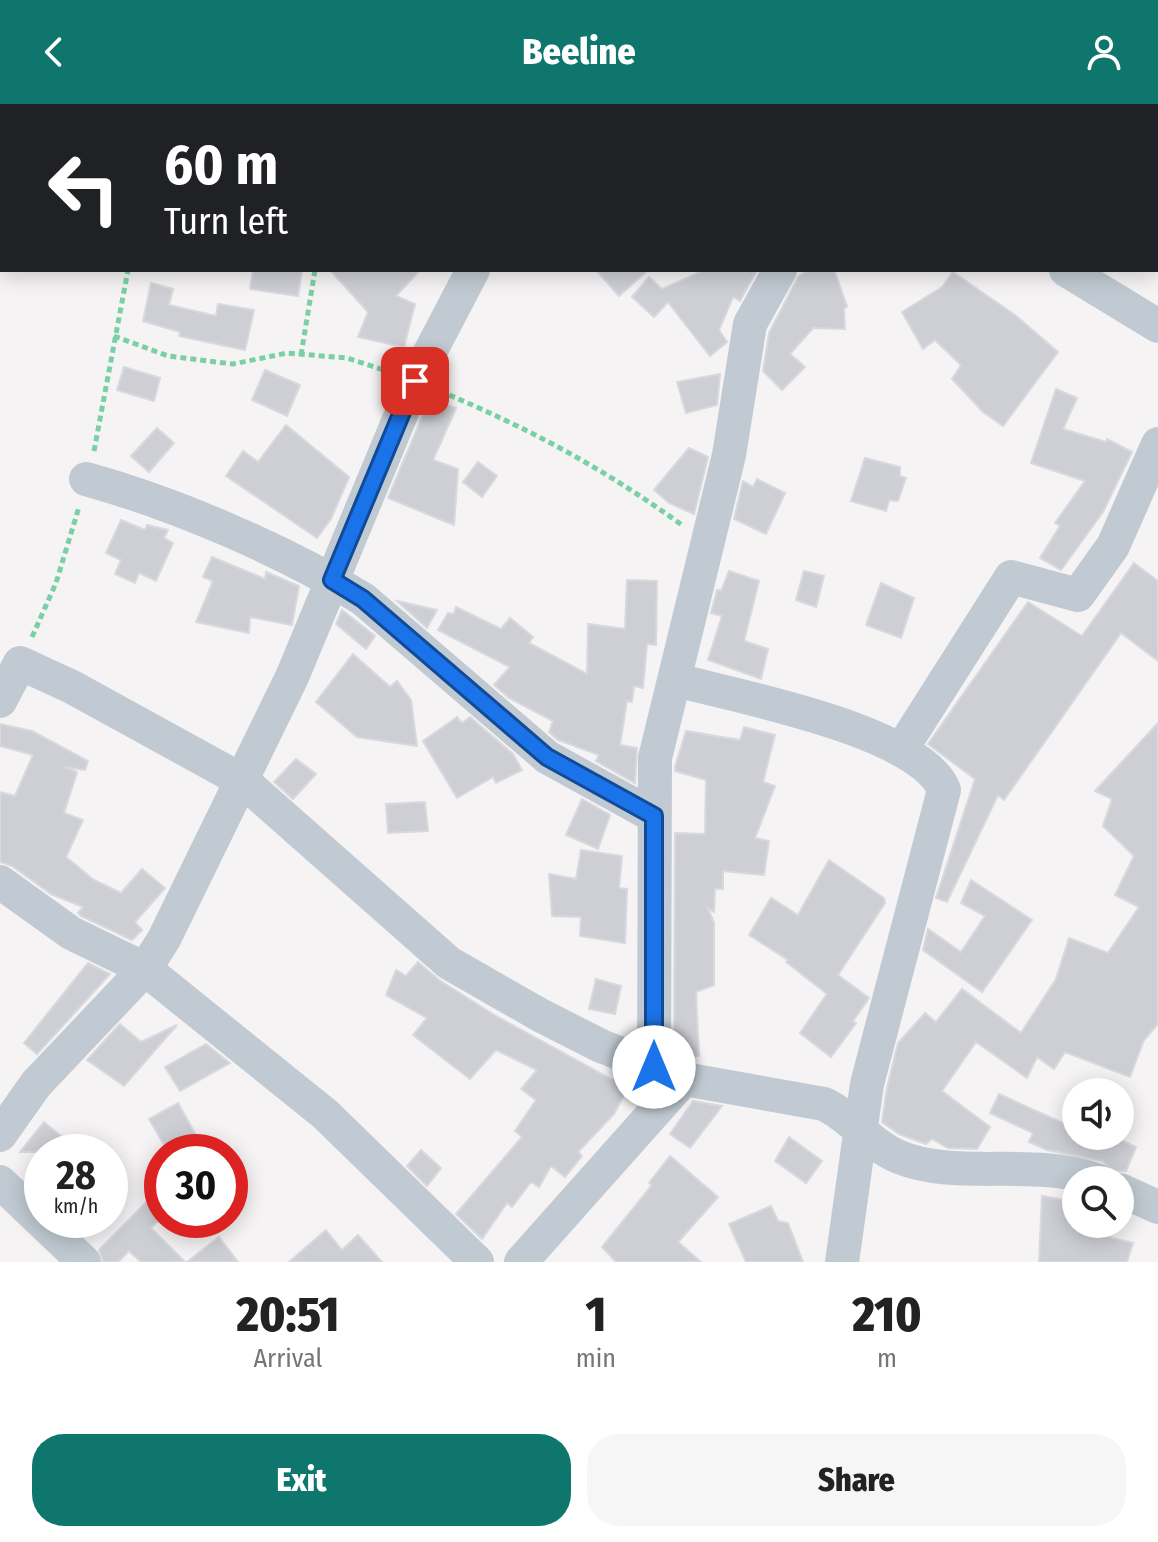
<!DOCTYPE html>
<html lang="en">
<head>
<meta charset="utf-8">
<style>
	:root { --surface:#fff; --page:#f6f6f6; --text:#222; --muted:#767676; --accent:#0f766e }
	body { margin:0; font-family:"Fira Sans Condensed",sans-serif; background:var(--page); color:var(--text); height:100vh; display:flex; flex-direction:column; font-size:30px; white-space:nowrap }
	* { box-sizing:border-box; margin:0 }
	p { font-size:26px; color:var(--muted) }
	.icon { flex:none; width:44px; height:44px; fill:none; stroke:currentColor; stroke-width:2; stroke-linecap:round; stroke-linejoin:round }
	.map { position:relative; height:1158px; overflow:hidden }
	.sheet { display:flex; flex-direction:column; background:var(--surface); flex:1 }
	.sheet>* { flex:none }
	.banner { position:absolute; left:0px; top:0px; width:1158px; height:168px; box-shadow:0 4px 20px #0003; background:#202124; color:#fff; overflow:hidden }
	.controls { position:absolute; left:1062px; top:974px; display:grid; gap:16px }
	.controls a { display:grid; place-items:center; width:72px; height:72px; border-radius:50%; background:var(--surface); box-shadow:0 4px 20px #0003; font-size:40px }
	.speed { position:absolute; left:24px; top:1030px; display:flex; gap:16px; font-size:40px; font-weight:700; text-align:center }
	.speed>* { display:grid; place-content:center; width:104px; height:104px; border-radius:50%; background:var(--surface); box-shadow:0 4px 20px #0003; line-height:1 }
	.speed small { font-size:20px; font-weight:400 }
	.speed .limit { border:12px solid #d22; background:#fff; color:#111 }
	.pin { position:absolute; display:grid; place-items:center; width:68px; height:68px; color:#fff; margin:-34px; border-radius:16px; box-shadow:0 4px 12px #0006 }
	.me { position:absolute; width:88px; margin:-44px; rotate:0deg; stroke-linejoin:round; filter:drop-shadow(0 0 6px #0008) }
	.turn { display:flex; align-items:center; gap:28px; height:168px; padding:0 32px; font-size:36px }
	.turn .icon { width:104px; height:104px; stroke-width:2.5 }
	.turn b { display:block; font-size:56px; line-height:68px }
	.eta { display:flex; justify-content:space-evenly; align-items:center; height:136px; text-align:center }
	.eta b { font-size:48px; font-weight:800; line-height:56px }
	.primary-button { display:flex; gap:16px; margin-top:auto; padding:16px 32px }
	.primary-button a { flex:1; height:92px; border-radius:32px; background:var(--accent); color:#fff; font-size:32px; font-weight:800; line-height:92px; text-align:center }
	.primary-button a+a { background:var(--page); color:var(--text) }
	header { display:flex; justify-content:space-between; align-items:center; height:104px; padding:0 32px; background:var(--accent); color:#fff; font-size:36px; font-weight:800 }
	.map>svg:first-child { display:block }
	.building { fill:#cdcfd5; stroke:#d7d9de; stroke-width:2 }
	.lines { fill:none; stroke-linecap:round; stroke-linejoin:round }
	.highway-casing { stroke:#7690ad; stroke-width:48 }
	.path { stroke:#7ad0a6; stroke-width:5; stroke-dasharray:6 4; stroke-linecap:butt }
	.minor { stroke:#c1cad2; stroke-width:34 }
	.highway { stroke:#8ba5c1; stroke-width:44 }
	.route-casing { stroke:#114b97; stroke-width:20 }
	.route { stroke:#1a73e8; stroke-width:14 }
</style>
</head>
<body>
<header><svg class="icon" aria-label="back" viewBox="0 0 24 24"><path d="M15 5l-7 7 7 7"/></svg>Beeline<svg class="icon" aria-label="person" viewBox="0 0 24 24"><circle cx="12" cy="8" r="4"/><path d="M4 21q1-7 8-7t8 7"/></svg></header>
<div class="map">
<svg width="1158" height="1158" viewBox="0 0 1158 1158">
	<rect width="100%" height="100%" fill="#f5f3f3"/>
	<g class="building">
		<polygon points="253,166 302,166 298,192 250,185"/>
		<polygon points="330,166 420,166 396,192 415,200 404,243 358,233 368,208"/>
		<polygon points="596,166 648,166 619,192"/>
		<polygon points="705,166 757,166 740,197 733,193 719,226 727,238 710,252 668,198 654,213 632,193 649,173 662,185"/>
		<polygon points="808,166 834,166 847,202 844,205 845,225 813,224 790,250 805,263 782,286 763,267 769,229 798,173"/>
		<polygon points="953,168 1015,211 1058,248 1003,322 983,308 952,275 961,261 935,236 923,245 902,208 942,183"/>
		<polygon points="151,179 173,185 169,201 216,212 218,200 254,206 245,246 179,232 180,228 143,217"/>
		<polygon points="124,263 160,274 154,297 117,286"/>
		<polygon points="265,266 300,281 287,312 252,296"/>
		<polygon points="720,270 717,301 686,309 677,278"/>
		<polygon points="1056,285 1077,294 1063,325 1106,338 1107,335 1132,348 1103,408 1061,466 1040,454 1060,422 1055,419 1085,377 1031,359"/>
		<polygon points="430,294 456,304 433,356 458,365 454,421 388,394"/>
		<polygon points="286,321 349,373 331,415 317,434 226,372 243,347 258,358"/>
		<polygon points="157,324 174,339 149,368 131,352"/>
		<polygon points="689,344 708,353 694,410 669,399 654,386"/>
		<polygon points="865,354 900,363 900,372 906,374 898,397 889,396 886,407 851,397"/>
		<polygon points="478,358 497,372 482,393 463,378"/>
		<polygon points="757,375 785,389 766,430 734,415 743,377 753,383"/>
		<polygon points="121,416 145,426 147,421 168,426 164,434 173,439 156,477 139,469 135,479 115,470 121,456 106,449"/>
		<polygon points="212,453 265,475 266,468 299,482 292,521 250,513 249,529 196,518 213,477 203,473"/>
		<polygon points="1134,459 1158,477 1158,557 1121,529 1004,696 998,691 947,798 936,794 975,675 928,640 1028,498 1082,532"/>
		<polygon points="729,467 759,477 744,537 768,545 761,575 708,556 722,512 711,509 717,486 721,487"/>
		<polygon points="804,467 824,472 816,503 796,496"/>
		<polygon points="627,476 657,477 656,541 647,540 643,584 634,582 632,598 627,597 620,641 637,644 635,679 596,657 599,651 558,636 549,628 553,617 509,594 494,581 510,563 438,526 448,509 454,510 456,503 501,525 510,514 533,533 529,539 587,570 588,520 625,525"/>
		<polygon points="881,479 914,494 901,534 866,521"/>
		<polygon points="397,497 437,506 427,524"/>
		<polygon points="342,506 375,532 366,545 336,520"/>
		<polygon points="353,550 390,583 397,577 411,596 417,642 357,633 316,598"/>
		<polygon points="457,613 462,619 470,613 513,650 522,666 496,679 493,673 457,694 423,637"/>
		<polygon points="1158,619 1158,920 1144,936 1130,973 1065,948 1054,965 1037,953 1027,974 976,938 942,987 990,1023 977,1045 948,1044 932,1035 926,1040 899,1030 882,1018 887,984 898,939 925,909 936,918 962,885 1021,929 1056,875 1069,834 1108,849 1139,803 1115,791 1134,752 1103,722 1112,695 1095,687"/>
		<polygon points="0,620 32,627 88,657 85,666 64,663 77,668 64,709 83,716 66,753 94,776 121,789 142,765 165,784 135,818 142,826 132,836 81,812 78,809 83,803 51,790 12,762 0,758 0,688 15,692 33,651 0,642"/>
		<polygon points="744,623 775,631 763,678 775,682 755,734 769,737 764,771 723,767 723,785 715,785 714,808 708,804 714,819 714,881 696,888 699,952 682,953 674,950 675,729 705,730 706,676 675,667 675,663 686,627 740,636"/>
		<polygon points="296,655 316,670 293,695 274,678"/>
		<polygon points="582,695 610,711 598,745 566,731"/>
		<polygon points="425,698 428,727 388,729 386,700"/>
		<polygon points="581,746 622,752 619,784 627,785 625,839 580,832 581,813 552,812 549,770 576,775"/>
		<polygon points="829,756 884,794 885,799 838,871 869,894 853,917 856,919 831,953 800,929 827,890 786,858 788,856 749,831 771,794 798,811"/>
		<polygon points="971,776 1032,816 982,888 923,846 928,825 961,848 985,812 961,799"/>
		<polygon points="418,858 439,876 496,912 624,982 624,991 614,1010 578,1048 582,1052 565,1073 551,1062 539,1083 531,1078 512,1103 507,1099 482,1135 456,1110 522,1033 515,1027 536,996 521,985 537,966 496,946 470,975 413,931 427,914 386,891 396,866 406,872"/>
		<polygon points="88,859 110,870 37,950 24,939"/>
		<polygon points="596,875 621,882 615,910 589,905"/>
		<polygon points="120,920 141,938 177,921 124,982 87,956"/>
		<polygon points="206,940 230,959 180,987 165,963"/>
		<polygon points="999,990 1076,1025 1076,1032 1091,1032 1111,1041 1115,1033 1136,1043 1126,1067 1114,1067 1102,1057 1047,1046 1029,1038 1033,1029 990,1009"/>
		<polygon points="693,997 722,1002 690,1044 670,1030"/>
		<polygon points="178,999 197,1033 168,1048 149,1015"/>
		<polygon points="44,1018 80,1048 20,1048"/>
		<polygon points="789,1033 822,1057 806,1079 775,1057"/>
		<polygon points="421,1046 441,1064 427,1082 407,1062"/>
		<polygon points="670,1052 718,1093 678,1138 701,1158 616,1158 602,1143 652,1081 649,1079"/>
		<polygon points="162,1082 162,1113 151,1124 185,1158 141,1158 129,1147 118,1158 103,1158 99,1146"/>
		<polygon points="1042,1092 1076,1098 1076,1120 1100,1120 1100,1131 1133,1139 1127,1158 1039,1158"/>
		<polygon points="771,1102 778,1117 788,1119 803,1158 746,1158 729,1120"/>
		<polygon points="326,1126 342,1146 358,1131 382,1158 289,1158"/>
		<polygon points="219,1133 238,1158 187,1158"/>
	</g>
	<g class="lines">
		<defs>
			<g id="highway">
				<polyline points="16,2 16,0"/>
				<polyline points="0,109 2,95"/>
			</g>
		</defs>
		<use href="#highway" class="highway-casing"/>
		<g class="path">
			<polyline points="168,2 168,0"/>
			<polyline points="364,2 364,0"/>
			<polyline points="114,232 168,252 233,260 287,249 347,254 390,268"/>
			<polyline points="301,251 315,166"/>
			<path d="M 440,287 C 530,325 603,364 682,421"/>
			<polyline points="94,347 128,166"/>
			<polyline points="32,533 56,479 79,403"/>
		</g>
		<g class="minor">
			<polyline points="587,2 589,0"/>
			<polyline points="934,2 935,0"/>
			<polyline points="1066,166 1158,222"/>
			<path d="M 86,375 C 176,400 283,446 363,495 L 547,653 L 654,712"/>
			<path d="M 676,576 C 736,592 922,627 944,686 L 867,980 L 842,1158"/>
			<path d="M 0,597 L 20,559 L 72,583 L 243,677 L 449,859 L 540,911 L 601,942 L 684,975 L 824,1000 C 852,1013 870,1041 899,1053 C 958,1077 1030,1053 1097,1076"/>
			<polyline points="901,646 1011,473 1078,491 1113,442 1158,340"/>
			<polyline points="0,778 71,829 145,865 325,1010 477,1158"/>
			<polyline points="654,963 655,654 729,351 750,220 780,166"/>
			<polyline points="0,1031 36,980 145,865 164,835 292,573 415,277 473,166"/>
			<polyline points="0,1078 84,1158"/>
			<polyline points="1120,1086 1158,1103"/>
			<polyline points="521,1158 684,975"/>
		</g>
		<use href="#highway" class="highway"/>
	</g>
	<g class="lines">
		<defs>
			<polyline id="route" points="415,277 332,476 363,495 547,653 654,712 654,963"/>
		</defs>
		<use href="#route" class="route-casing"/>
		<use href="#route" class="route"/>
	</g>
</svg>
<div class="controls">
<a><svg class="icon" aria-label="sound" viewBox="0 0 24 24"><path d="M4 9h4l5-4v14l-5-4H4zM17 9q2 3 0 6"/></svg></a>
<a><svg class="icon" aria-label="search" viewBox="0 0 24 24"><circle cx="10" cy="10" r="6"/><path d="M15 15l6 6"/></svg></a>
</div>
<div class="speed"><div>28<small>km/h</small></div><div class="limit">30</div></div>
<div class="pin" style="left:415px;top:277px;background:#d93025"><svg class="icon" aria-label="arrive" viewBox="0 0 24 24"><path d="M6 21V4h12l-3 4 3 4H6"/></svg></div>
<svg class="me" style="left:654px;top:963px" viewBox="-20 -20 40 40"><circle r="19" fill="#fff"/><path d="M0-13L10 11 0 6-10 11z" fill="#1a73e8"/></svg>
<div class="banner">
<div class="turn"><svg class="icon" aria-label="left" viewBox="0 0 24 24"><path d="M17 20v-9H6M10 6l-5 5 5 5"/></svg><div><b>60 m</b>Turn left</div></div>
</div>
</div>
<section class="sheet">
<div class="eta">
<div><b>20:51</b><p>Arrival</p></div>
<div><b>1</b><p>min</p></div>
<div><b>210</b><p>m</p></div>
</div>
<div class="primary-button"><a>Exit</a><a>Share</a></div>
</section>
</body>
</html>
